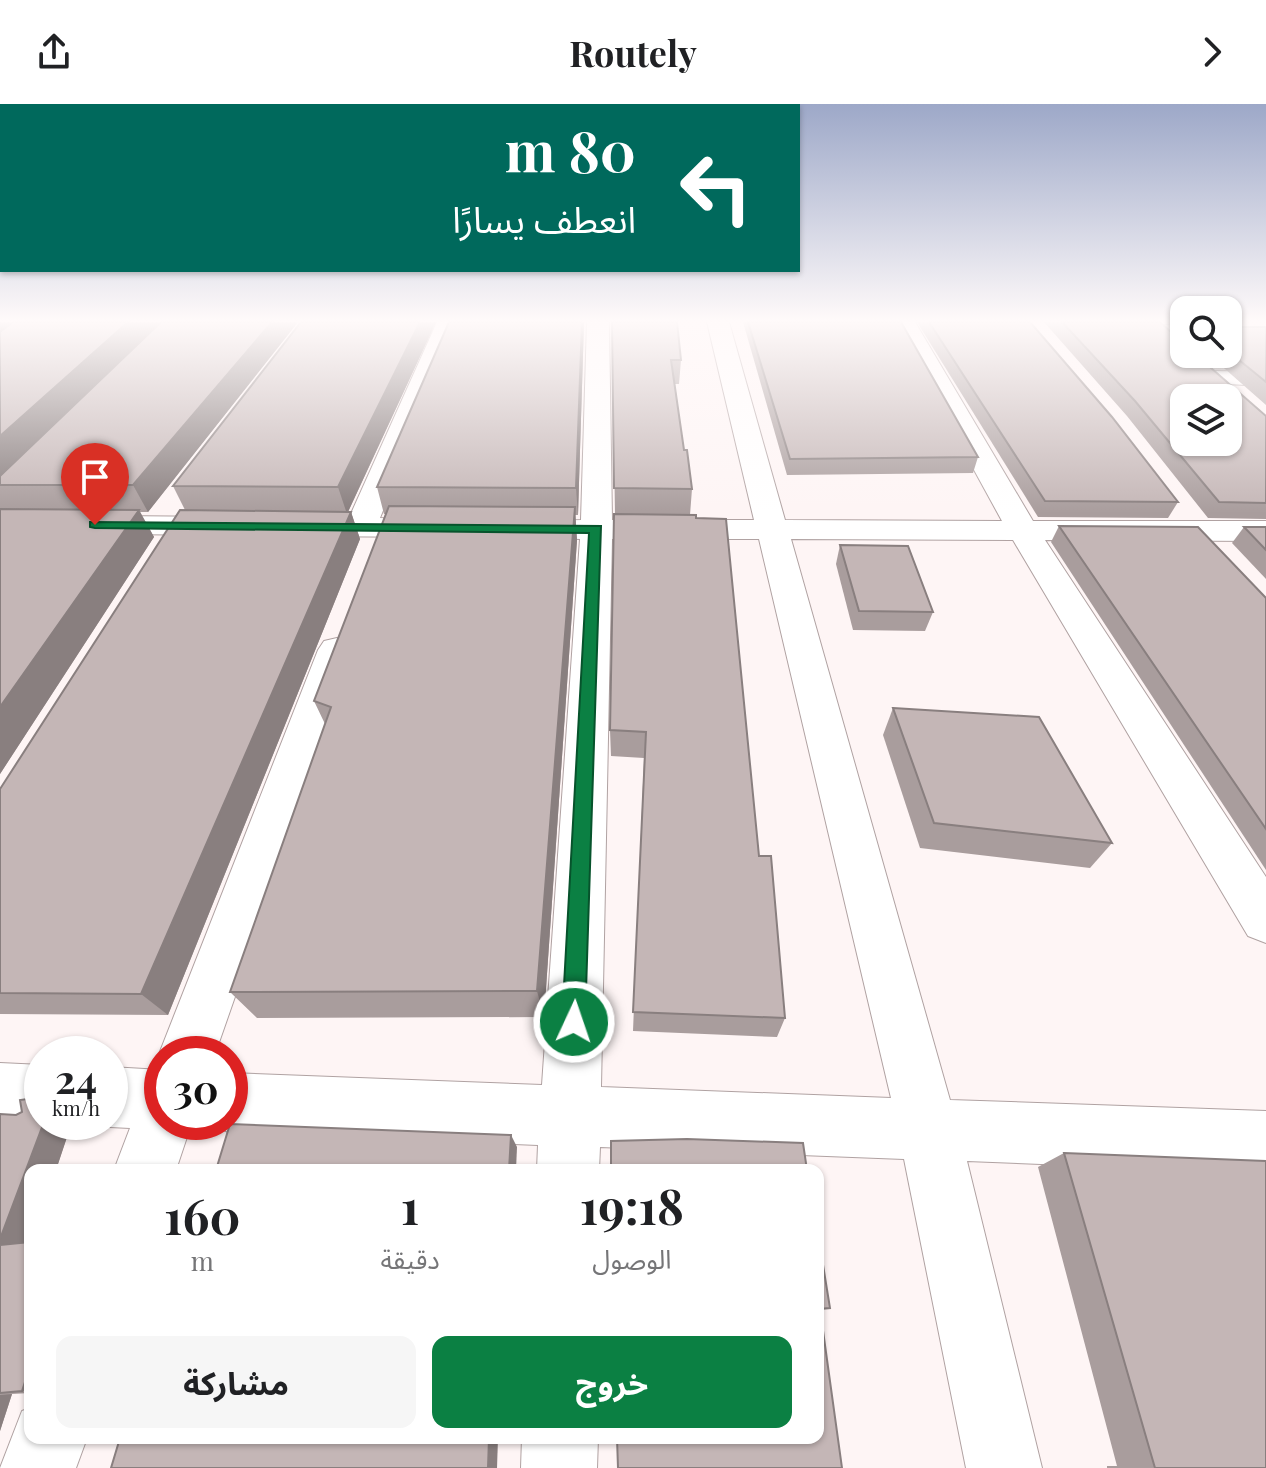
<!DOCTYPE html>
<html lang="ar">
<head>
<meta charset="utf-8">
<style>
	:root { --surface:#fff; --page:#f6f6f6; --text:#202124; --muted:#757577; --accent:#0b8043 }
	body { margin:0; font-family:"Playfair Display","Noto Sans Arabic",serif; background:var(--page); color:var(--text); direction:rtl; height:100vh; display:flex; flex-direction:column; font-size:30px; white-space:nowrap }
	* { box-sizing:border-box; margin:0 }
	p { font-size:26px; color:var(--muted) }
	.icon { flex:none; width:44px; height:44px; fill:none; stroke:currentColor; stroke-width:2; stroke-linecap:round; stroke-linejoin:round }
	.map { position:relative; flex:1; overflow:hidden; direction:ltr }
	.side { position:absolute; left:24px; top:1060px; width:800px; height:280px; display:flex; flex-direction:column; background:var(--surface); border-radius:16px; box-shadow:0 2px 6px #0004; direction:rtl }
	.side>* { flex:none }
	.hud { position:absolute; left:0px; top:0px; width:800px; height:168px; box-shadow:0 2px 6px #0004; direction:rtl; background:#00695c; color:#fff; overflow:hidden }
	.controls { position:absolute; left:1170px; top:192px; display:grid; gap:16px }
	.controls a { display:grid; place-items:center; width:72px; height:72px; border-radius:16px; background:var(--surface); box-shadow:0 2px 6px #0004; font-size:40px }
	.speed { position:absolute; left:24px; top:932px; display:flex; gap:16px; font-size:40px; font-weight:700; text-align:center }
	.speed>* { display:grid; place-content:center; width:104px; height:104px; border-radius:50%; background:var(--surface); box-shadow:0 2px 6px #0004; line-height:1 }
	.speed small { font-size:20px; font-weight:400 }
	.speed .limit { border:12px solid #d22; background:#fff; color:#111 }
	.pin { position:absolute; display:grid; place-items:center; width:68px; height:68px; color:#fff; margin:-82px -34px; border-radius:50% 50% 50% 0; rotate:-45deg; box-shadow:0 0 8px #0007 }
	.pin .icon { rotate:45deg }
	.me { position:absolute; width:88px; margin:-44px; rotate:3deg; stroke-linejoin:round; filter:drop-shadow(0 0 6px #0008) }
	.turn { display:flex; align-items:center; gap:28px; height:168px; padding:0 32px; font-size:36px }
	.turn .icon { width:104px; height:104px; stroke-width:2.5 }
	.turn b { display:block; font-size:56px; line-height:68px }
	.eta { display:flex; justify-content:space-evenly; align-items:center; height:136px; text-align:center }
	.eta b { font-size:48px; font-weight:700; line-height:56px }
	.button { display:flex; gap:16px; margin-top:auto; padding:16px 32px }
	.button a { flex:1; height:92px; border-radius:16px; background:var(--accent); color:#fff; font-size:32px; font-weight:700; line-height:92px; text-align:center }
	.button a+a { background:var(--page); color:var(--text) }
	header { display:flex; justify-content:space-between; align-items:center; height:104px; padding:0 32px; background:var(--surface); font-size:36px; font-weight:700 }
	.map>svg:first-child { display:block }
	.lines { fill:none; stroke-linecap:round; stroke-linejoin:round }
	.street-casing { stroke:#b0a2a2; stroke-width:2 }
	.street { fill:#fff; fill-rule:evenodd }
	.wall { fill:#a99d9d }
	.shaded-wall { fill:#897f7f }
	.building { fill:#c4b6b6; stroke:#897f7f; stroke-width:2; fill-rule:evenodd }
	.route { fill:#0b8043; stroke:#07532c; stroke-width:2 }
</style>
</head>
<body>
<header><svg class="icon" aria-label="forward" viewBox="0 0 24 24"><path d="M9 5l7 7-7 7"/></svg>Routely<svg class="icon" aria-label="share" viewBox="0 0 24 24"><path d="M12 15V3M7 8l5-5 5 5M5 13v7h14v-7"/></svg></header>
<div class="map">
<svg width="1266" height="1364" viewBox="0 0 1266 1364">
	<rect width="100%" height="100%" fill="#fef5f5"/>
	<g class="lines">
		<defs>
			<g id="street">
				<polygon points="437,218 459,218 380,414 451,417 456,424 451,431 440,433 296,432 285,430 280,423 285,416 349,414"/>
				<path d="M 587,218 L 609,218 L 612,416 L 754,416 L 707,218 L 729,218 L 785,416 L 1002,417 L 893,218 L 915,218 L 1033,417 L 1266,417 L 1266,437 L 1045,436 L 1266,773 L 1266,839 L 1248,832 L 1013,436 L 791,435 L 950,996 L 1266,1007 L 1266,1069 L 967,1057 L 1042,1364 L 966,1364 L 904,1055 L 600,1043 L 599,1066 L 537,1066 L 538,1041 L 230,1029 L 208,1018 L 230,1018 L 230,969 L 542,981 L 580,435 L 505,432 L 500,425 L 505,418 L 581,416 ZM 612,435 L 759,435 L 891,994 L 601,983 Z"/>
				<polygon points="1184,220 1184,234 1164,235 1153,228 1164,221"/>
				<polygon points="1216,267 1266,268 1266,282 1207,279 1204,274 1207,269"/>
				<polygon points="0,411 228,413 239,415 244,422 239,429 228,431 0,429"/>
				<polygon points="337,534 350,537 356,546 215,950 162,950 162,958 159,950 318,546 324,537"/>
				<polygon points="0,959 42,961 42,1018 45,1018 42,1019 0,1017"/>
				<polygon points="110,963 162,966 162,1018 192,1018 176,1066 114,1066 130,1024 110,1023 99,1018 110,1018"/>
				<polygon points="30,1304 30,1334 87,1334 76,1364 0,1364 22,1307"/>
				<polygon points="522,1334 598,1334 597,1364 521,1364"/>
			</g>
		</defs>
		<use href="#street" class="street-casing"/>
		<use href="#street" class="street"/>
	</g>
	<g class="wall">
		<polygon points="0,218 298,218 148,408 140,408 154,433 0,670"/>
		<polygon points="436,218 348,408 351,408 360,435 168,911 0,910 0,685 185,406 173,382"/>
		<polygon points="584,218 578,411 575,411 577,436 544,913 257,914 230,888 325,620 314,597 386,410 384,410 377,383"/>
		<polygon points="612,218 681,256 679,280 675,280 684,346 692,385 690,411 759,752 785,914 777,933 633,927 644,654 611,652 610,626 615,410"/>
		<polygon points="743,218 901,218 978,353 973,369 787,371"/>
		<polygon points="917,218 1030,218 1178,398 1168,414 1038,413"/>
		<polygon points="1044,218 1160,218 1266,312 1266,415 1208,414 1127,312"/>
		<polygon points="1172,218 1184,218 1184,230"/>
		<polygon points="1228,218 1236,223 1266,223 1266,301 1208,250 1228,250"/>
		<polygon points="1059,422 1266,494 1266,766 1051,438"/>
		<polygon points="1244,423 1266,423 1266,475 1232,439"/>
		<polygon points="840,441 933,508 925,527 853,526 836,460"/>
		<polygon points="893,604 1112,739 1090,764 920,744 883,631"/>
		<polygon points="0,1010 44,1018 72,1018 56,1066 30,1066 30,1289 12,1290 0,1327"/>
		<polygon points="1064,1049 1266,1364 1107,1364 1107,1362 1117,1362 1038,1063"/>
	</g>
	<g class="shaded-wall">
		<polygon points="0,218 22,218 0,233"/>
		<polygon points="128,218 164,218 0,375 0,332"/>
		<polygon points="272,218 298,218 148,408 133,381"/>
		<polygon points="420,218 436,218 347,410 338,383"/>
		<polygon points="582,218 584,218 578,411 576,384"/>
		<polygon points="575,403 577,436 544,913 537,887"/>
		<polygon points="139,406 154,433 0,670 0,603"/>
		<polygon points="351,408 360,435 168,911 141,890"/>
		<polygon points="44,1018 72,1018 56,1066 30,1066 30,1139 0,1142 0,1135"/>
		<polygon points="511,1031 517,1043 516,1066 509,1066"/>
		<polygon points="30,1263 30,1286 22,1287"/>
		<polygon points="12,1290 0,1327 0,1291"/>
		<polygon points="489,1334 498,1334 497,1364 488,1364"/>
	</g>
	<g class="building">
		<polygon points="13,218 128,218 0,332 0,228"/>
		<polygon points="161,218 272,218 133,381 0,381 0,372"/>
		<polygon points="301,218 420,218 338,383 173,382"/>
		<polygon points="449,218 582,218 576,384 377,383"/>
		<polygon points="612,218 677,218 681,256 671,256 684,346 687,346 692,385 614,384"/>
		<polygon points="748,218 901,218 978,353 790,355"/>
		<polygon points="929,218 1030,218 1112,313 1178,398 1045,397"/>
		<path d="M 1062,218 L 1160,218 L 1184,240 L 1184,250 L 1195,250 L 1266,312 L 1266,399 L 1219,398 L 1135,297 ZM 1184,294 L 1228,294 L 1228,338 L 1184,338 Z"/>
		<polygon points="1228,218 1233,218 1233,220 1236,223 1266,223 1266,278 1228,247"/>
		<polygon points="389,402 575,403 537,887 230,888 331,603 314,597"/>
		<polygon points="0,405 139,406 0,603"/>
		<polygon points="180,406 351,408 141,890 0,889 0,685"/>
		<polygon points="614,410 696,411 696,414 726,415 759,752 771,752 785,914 633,908 646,628 610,626"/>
		<polygon points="1059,422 1198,423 1266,494 1266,725"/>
		<polygon points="1244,423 1266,423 1266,446"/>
		<polygon points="840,441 908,442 933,508 859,507"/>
		<polygon points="893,604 1039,613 1112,739 934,719"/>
		<polygon points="42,993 42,1018 44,1018 0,1135 0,1010 16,1011 22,1008 20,996"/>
		<polygon points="230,1020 511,1031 509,1066 216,1066"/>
		<polygon points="687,1035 803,1039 807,1066 611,1066 611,1037"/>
		<polygon points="1064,1049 1266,1057 1266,1364 1155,1364"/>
		<polygon points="818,1130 830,1204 820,1205 842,1364 618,1364 617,1334 818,1334"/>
		<polygon points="30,1138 30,1263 22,1287 0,1289 0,1141"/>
		<polygon points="120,1334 489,1334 488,1364 111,1364"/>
	</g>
	<linearGradient id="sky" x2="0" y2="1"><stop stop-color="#9da8c8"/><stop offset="0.53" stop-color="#fffafa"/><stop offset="1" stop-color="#fffafa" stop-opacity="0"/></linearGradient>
	<rect width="1266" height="409" fill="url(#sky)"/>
	<polygon class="route" points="90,418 601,422 585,918 582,926 574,929 565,926 562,918 589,429 95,424 90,423"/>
</svg>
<div class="controls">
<a><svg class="icon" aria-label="search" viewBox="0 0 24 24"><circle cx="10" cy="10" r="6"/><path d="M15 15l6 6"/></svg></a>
<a><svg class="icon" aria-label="layers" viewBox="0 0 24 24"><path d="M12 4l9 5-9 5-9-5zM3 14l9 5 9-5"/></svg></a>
</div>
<div class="speed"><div>24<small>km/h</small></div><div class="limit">30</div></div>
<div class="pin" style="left:95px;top:421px;background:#d93025"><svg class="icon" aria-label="arrive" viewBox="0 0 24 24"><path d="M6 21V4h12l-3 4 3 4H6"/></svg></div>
<svg class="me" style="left:574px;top:918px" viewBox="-20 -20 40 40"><circle r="17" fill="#0b8043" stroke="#fff" stroke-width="3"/><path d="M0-11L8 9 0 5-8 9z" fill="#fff"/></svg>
<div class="hud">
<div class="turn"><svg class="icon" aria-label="left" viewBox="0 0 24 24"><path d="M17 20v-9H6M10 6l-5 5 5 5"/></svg><div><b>80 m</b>انعطف يسارًا</div></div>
</div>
<section class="side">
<div class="eta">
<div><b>19:18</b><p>الوصول</p></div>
<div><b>1</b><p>دقيقة</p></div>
<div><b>160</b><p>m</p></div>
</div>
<div class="button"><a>خروج</a><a>مشاركة</a></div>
</section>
</div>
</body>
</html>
